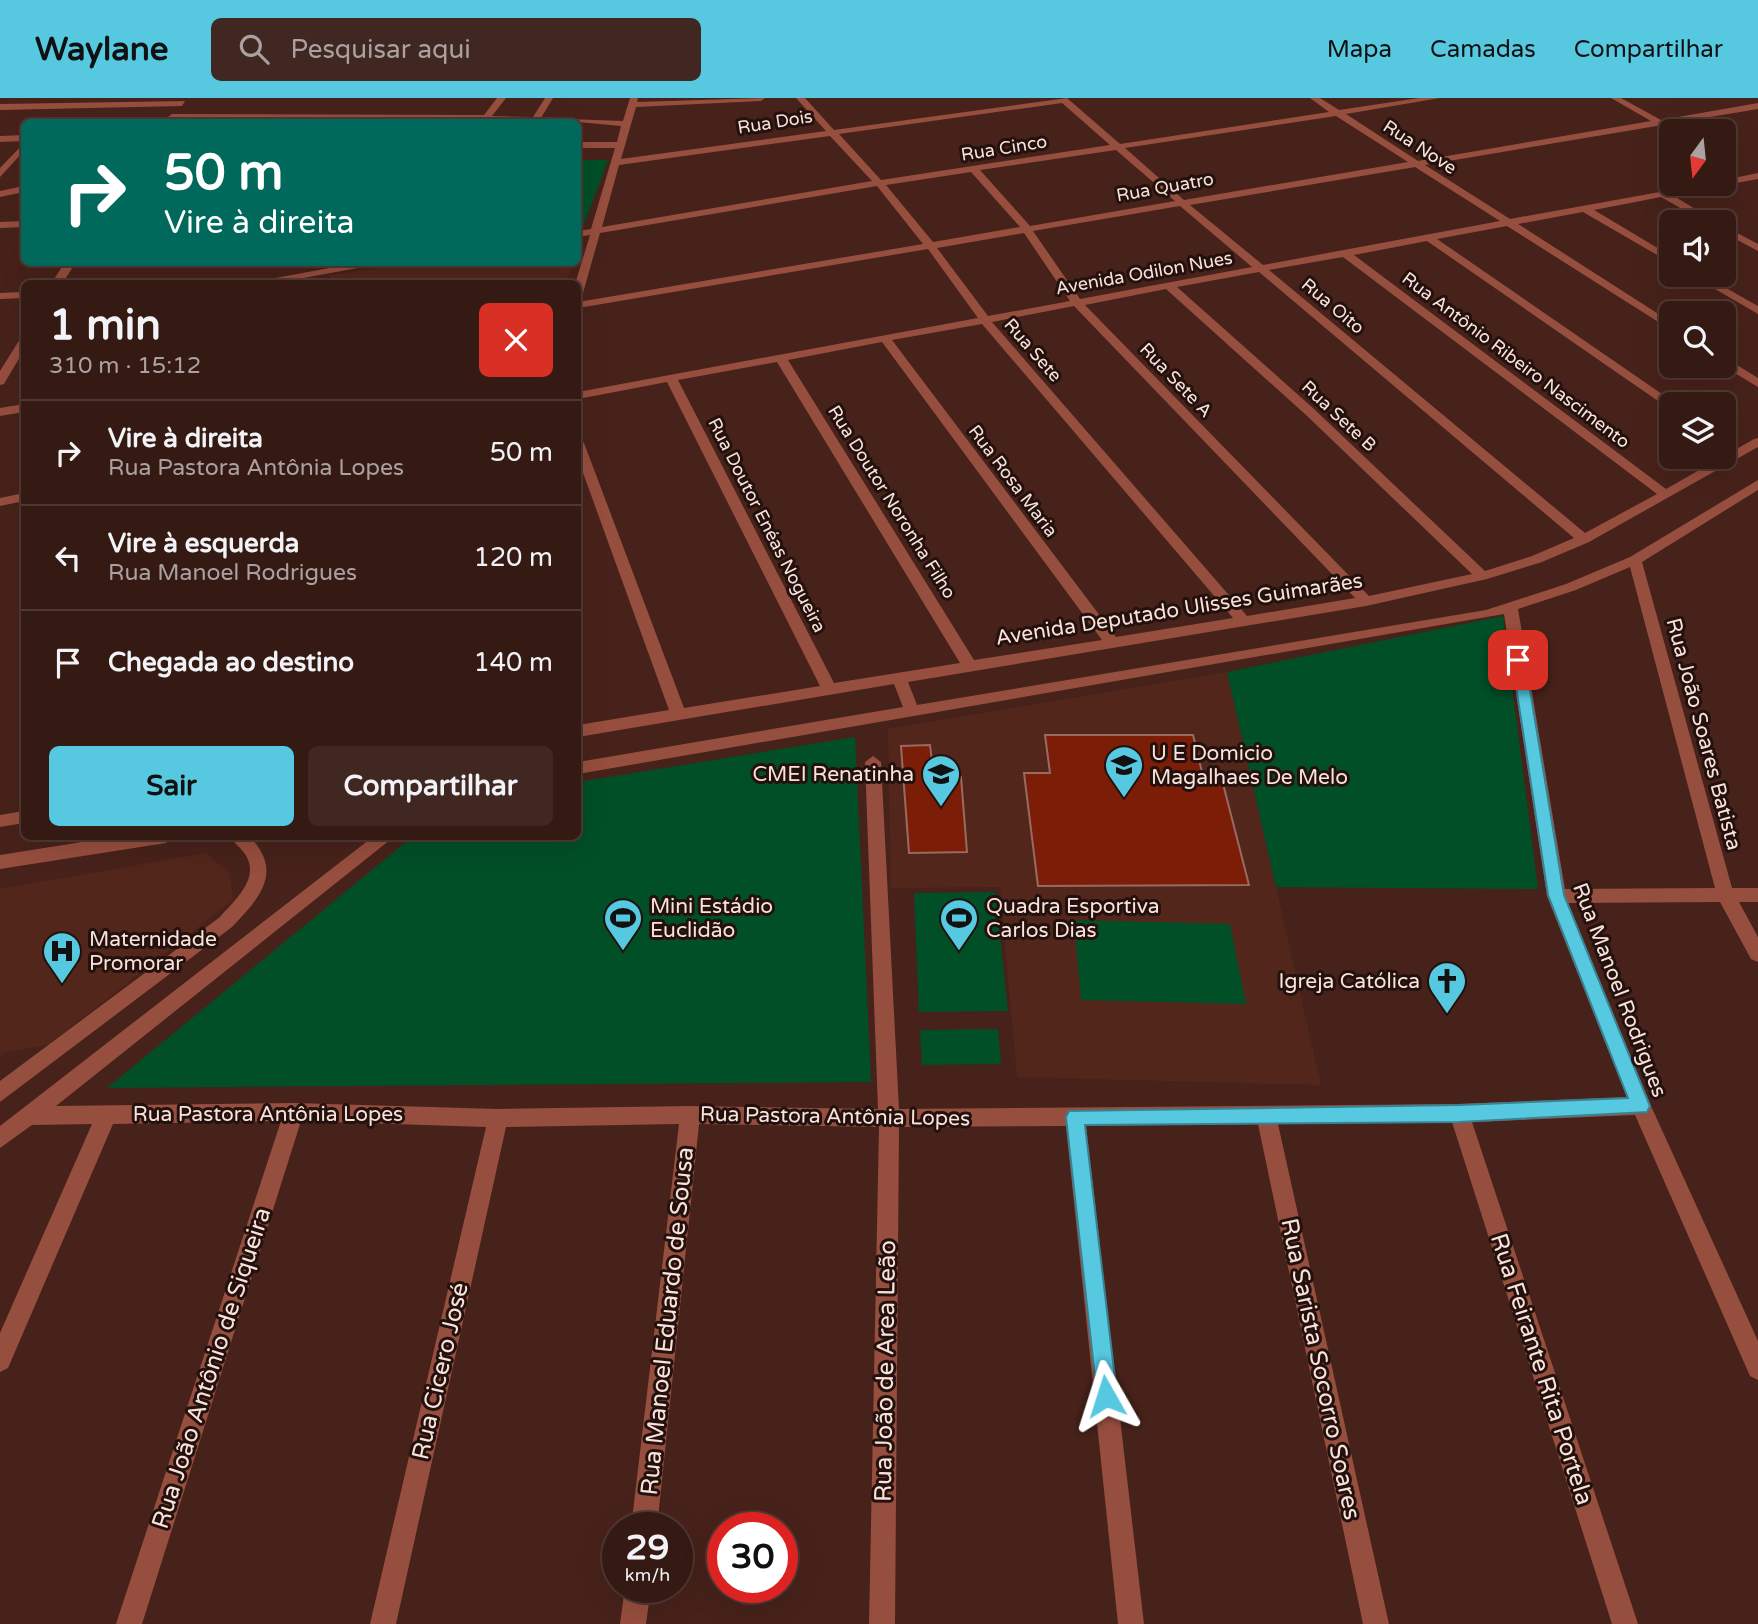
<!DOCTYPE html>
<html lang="pt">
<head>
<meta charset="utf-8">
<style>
	:root { --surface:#351a14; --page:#402722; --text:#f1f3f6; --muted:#aaa1a0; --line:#4f3834; --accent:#56c9e1 }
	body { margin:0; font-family:"Varela Round",sans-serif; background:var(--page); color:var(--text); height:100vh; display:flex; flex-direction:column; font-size:26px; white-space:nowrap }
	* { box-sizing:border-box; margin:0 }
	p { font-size:23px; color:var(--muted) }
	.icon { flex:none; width:38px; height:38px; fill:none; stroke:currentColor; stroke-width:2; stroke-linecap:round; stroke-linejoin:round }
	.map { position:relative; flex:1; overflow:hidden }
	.panel { position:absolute; left:21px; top:182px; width:560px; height:560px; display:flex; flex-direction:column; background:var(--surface); border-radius:10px; box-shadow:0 7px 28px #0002,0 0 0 2px var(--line) }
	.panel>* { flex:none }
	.hud { position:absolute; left:21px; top:21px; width:560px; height:147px; border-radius:10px; box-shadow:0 7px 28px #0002,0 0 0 2px var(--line); background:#00695c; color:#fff; overflow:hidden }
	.needle { width:46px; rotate:195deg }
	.fabs { position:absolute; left:1659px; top:21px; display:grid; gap:14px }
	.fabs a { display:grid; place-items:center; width:77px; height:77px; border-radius:10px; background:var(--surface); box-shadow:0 7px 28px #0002,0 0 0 2px var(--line); font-size:35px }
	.speed { position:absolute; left:602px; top:1414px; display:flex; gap:14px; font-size:35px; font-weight:700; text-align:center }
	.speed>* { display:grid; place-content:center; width:91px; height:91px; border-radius:50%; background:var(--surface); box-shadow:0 7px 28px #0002,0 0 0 2px var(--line); line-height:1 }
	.speed small { font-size:18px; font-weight:400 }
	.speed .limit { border:10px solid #d22; background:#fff; color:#111 }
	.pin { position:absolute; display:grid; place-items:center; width:60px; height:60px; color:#fff; margin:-30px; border-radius:14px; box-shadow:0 4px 10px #0006 }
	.me { position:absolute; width:77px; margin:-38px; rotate:354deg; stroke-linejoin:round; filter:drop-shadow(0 0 5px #0008) }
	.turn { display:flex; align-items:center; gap:24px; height:147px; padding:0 28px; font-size:32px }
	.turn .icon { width:91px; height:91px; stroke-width:2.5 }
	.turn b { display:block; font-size:49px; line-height:60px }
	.round { display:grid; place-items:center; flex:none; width:74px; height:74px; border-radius:10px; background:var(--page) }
	.headline { display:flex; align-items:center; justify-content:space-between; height:119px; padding:0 28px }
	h1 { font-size:42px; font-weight:800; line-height:52px }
	.action { display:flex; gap:14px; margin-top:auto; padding:14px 28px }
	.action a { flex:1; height:80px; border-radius:10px; background:var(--accent); color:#111; font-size:28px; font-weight:800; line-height:80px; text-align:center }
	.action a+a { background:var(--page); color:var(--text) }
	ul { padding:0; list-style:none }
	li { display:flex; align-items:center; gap:21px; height:105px; padding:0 28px; border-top:2px solid var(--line) }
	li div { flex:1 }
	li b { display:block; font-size:26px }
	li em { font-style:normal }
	header { display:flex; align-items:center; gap:42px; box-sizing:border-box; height:98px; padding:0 35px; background:var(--accent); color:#111 }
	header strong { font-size:33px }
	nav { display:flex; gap:38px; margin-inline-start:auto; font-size:24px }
	.search { width:490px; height:63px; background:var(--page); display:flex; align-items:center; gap:18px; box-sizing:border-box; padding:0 24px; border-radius:10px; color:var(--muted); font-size:26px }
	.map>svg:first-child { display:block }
	.built { fill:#53261c }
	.green { fill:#004f27 }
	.building { fill:#7c1d08; stroke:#976b61; stroke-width:2 }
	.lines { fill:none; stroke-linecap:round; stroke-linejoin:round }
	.minor { fill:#964e3e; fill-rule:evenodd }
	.route { fill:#56c9e1; stroke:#388392; stroke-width:2 }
	.labels { text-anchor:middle; stroke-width:6; stroke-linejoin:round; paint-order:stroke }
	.far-street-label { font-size:18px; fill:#fbe1db; stroke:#22110d }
	.street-label { font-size:21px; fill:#fbe1db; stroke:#22110d }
	.poi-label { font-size:21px; fill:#fbe1db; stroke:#22110d; text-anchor:start }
	.near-street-label { font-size:24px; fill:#fbe1db; stroke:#22110d }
</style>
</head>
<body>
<header>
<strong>Waylane</strong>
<div class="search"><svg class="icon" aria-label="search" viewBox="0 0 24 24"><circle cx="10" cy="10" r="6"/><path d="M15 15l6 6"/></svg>Pesquisar aqui</div>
<nav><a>Mapa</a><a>Camadas</a><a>Compartilhar</a></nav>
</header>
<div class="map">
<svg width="1758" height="1526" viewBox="0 0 1758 1526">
	<rect width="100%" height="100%" fill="#47221a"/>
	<g class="built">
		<polygon points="414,165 414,164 573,165 566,185 327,185 331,177"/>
		<polygon points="1227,574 1321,987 1017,979 1000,789 891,790 888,631"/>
		<polygon points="206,755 230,776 233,802 48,947 6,954 0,960 0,791"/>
	</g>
	<g class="green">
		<polygon points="578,62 608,62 583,129 578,129"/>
		<polygon points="1503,518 1538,791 1276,789 1227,574"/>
		<polygon points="855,639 871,984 107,990 412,739 578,738 578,684"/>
		<polygon points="995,794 1008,913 919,914 914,795"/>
		<polygon points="1074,822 1230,826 1246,906 1081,902"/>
		<polygon points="998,931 1001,966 922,967 920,932"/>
	</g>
	<g class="building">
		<polygon points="1045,637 1193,637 1202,674 1220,674 1249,787 1038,788 1024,675 1050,675"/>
		<polygon points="930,647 934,679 961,679 967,754 909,755 901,648"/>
	</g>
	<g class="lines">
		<g class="minor">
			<path d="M 497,0 L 506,0 L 492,18 L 533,19 L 545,0 L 553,0 L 541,20 L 623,23 L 630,0 L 638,0 L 637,4 L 765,0 L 761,3 L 636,9 L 621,61 L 826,33 L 796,0 L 805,0 L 834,32 L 1067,0 L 1120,46 L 1329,14 L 1310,0 L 1320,0 L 1339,12 L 1419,0 L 1440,0 L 1346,16 L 1418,63 L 1651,23 L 1611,0 L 1621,0 L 1661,22 L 1758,5 L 1758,11 L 1425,67 L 1510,121 L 1704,86 L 1724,86 L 1724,82 L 1758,75 L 1758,81 L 1672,97 L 1717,124 L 1705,124 L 1661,99 L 1594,112 L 1671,158 L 1671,165 L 1583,114 L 1518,126 L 1671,224 L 1671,232 L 1507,128 L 1437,141 L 1675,305 L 1671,306 L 1671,312 L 1427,143 L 1354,157 L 1666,391 L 1754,341 L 1758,340 L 1758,349 L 1589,444 L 1542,464 L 1487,481 L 1366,508 L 908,584 L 917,607 L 1486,512 L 1566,486 L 1630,459 L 1758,382 L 1758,392 L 1642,464 L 1732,790 L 1758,790 L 1758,804 L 1739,804 L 1758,839 L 1758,864 L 1751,861 L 1720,804 L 1568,805 L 1651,1008 L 1758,1243 L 1758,1282 L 1750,1278 L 1635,1017 L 1472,1024 L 1638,1526 L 1612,1526 L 1452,1024 L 1278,1026 L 1389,1526 L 1363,1526 L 1258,1026 L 1086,1028 L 1144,1526 L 1118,1526 L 1066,1028 L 899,1029 L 895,1526 L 869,1526 L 879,1029 L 699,1026 L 657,1430 L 631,1430 L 679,1026 L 506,1029 L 396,1526 L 370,1526 L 486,1029 L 301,1023 L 142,1526 L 116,1526 L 281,1023 L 113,1026 L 8,1270 L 0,1274 L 0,1235 L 92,1026 L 32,1027 L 0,1050 L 0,1028 L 374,738 L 395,738 L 56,1008 L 294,1005 L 498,1011 L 690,1008 L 878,1011 L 865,664 L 873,658 L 881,664 L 899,1011 L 1459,1006 L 1627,999 L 1547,798 L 1504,516 L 578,676 L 578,664 L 903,609 L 894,586 L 578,639 L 578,627 L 669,612 L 578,361 L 578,341 L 584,345 L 684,610 L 820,588 L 667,284 L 578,301 L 578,294 L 978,220 L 928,151 L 578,210 L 578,204 L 923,146 L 877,88 L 600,135 L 583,195 L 578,198 L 575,186 L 590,137 L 578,139 L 578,133 L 591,131 L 615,50 L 578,50 L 578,44 L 617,44 L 621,28 L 578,24 L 172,22 L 168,19 L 172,16 L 484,17 ZM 1062,5 L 1110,47 L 881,82 L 839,36 ZM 1336,18 L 1408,64 L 1184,102 L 1125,50 ZM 830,38 L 872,83 L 602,129 L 619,67 ZM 1116,52 L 1175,103 L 1030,128 L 980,72 ZM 1415,69 L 1500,123 L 1263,167 L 1190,107 ZM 971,74 L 1020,129 L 933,144 L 886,87 ZM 1180,108 L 1252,169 L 1080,201 L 1033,133 ZM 1024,135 L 1070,203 L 988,218 L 937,150 ZM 1343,159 L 1657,396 L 1585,435 L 1269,172 ZM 1259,174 L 1574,440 L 1532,458 L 1485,473 L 1314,311 L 1177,189 ZM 1166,191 L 1306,317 L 1472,476 L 1369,498 L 1085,207 ZM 1074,208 L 1355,500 L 1247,518 L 992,224 ZM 982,226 L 1233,520 L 1116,539 L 892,242 ZM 882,244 L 1102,542 L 974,562 L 788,262 ZM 777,264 L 960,565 L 834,585 L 678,282 ZM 1630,469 L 1715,790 L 1565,791 L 1518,511 L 1576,492 Z"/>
			<polygon points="185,3 182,8 0,12 0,6"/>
			<polygon points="24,37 24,43 0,44 0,38"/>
			<polygon points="24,45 24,53 0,79 0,70"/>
			<polygon points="24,88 24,94 0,99 0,93"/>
			<polygon points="24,123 24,129 0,130 0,124"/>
			<polygon points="1724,128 1758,146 1758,153 1724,135"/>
			<polygon points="65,164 76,164 62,186 51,186"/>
			<polygon points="362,164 390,164 271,186 243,186"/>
			<polygon points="1691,177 1703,177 1758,208 1758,216"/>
			<polygon points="24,194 24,200 0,201 0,195"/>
			<polygon points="24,240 24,252 4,286 0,287 0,273 20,241"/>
			<polygon points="1724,259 1758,280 1758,289 1723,268"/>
			<polygon points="24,306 24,314 0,318 0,310"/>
			<polygon points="24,395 24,403 0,408 0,400"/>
			<polygon points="24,713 24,725 0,729 0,717"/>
			<polygon points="120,738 174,738 166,745 0,771 0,757"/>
			<path d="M 230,738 L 249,738 C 284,773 260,800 232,829 L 0,1004 L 0,983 L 220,819 C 235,802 261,780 245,756 C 240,749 234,745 230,738 Z"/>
			<polygon points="625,1489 651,1489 646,1526 620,1526"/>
		</g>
	</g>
	<polygon class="route" points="1518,557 1525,562 1564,797 1650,1008 1647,1014 1459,1024 1085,1027 1117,1298 1114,1306 1106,1309 1098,1306 1066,1019 1069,1013 1459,1007 1628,1000 1548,797 1512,562"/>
	<defs>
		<symbol id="school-pin" viewBox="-11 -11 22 30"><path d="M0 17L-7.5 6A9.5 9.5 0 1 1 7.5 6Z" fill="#56c9e1" stroke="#22110d"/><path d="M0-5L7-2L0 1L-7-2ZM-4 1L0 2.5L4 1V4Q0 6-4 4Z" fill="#111"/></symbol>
		<symbol id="stadium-pin" viewBox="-11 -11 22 30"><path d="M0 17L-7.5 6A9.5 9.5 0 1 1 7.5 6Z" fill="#56c9e1" stroke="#22110d"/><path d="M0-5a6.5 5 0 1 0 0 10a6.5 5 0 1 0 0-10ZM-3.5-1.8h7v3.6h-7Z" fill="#111"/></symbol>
		<symbol id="hospital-pin" viewBox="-11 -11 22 30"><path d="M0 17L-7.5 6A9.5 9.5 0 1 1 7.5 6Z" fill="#56c9e1" stroke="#22110d"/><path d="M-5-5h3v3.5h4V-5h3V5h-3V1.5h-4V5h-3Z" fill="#111"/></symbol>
		<symbol id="church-pin" viewBox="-11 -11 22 30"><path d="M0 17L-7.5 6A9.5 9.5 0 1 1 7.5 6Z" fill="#56c9e1" stroke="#22110d"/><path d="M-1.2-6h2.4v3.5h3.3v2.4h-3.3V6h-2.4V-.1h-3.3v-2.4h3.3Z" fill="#111"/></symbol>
	</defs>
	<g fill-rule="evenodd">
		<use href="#school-pin" x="1102" y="645" width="44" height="60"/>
		<use href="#school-pin" x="919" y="654" width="44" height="60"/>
		<use href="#stadium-pin" x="601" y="798" width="44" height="60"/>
		<use href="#stadium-pin" x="937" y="798" width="44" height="60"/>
		<use href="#hospital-pin" x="40" y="831" width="44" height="60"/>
		<use href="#church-pin" x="1425" y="861" width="44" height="60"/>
	</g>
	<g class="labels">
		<g class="far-street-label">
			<text transform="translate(775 24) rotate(-9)" y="6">Rua Dois</text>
			<text transform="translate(1420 49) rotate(33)" y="6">Rua Nove</text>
			<text transform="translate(1004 50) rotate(-9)" y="6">Rua Cinco</text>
			<text transform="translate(1165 89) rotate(-10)" y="6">Rua Quatro</text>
			<text transform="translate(1144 175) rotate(-10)" y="6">Avenida Odilon Nues</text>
			<text transform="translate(1333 208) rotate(40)" y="6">Rua Oito</text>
			<text transform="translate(1033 252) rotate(49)" y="6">Rua Sete</text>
			<text transform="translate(1516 262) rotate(37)" y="6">Rua Antônio Ribeiro Nascimento</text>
			<text transform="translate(1176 282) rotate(46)" y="6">Rua Sete A</text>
			<text transform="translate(1339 318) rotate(43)" y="6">Rua Sete B</text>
			<text transform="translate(1013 383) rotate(53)" y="6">Rua Rosa Maria</text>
			<text transform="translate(892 404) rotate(58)" y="6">Rua Doutor Noronha Filho</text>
			<text transform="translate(767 427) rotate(63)" y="6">Rua Doutor Enéas Nogueira</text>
		</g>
		<g class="street-label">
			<text transform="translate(1179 511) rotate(-9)" y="7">Avenida Deputado Ulisses Guimarães</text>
			<text transform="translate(1704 636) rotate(75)" y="7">Rua João Soares Batista</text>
			<text transform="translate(1620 892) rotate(69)" y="7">Rua Manoel Rodrigues</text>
			<text x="268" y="1023">Rua Pastora Antônia Lopes</text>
			<text transform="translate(835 1018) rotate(1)" y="7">Rua Pastora Antônia Lopes</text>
		</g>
		<g class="poi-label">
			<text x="1151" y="662">U E Domicio<tspan x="1151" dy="24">Magalhaes De Melo</tspan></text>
			<text x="914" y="683" text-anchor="end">CMEI Renatinha</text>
			<text x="650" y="815">Mini Estádio<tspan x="650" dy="24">Euclidão</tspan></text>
			<text x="986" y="815">Quadra Esportiva<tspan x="986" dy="24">Carlos Dias</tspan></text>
			<text x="89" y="848">Maternidade<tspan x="89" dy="24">Promorar</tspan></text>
			<text x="1420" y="890" text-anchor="end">Igreja Católica</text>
		</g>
		<g class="near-street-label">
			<text transform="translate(667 1223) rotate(-84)" y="8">Rua Manoel Eduardo de Sousa</text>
			<text transform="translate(211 1270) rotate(-72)" y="8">Rua João Antônio de Siqueira</text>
			<text transform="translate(1321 1271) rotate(78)" y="8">Rua Sarista Socorro Soares</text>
			<text transform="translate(1542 1271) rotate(72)" y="8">Rua Feirante Rita Portela</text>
			<text transform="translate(440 1273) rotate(-77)" y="8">Rua Cicero José</text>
			<text transform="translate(885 1273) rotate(-89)" y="8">Rua João de Area Leão</text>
		</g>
	</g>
</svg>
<div class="fabs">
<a><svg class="needle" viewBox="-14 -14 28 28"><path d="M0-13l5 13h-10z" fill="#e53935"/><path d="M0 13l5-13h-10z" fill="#aaa1a0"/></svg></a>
<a><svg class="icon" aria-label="sound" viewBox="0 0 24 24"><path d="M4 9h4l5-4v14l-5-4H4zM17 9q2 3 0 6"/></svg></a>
<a><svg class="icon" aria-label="search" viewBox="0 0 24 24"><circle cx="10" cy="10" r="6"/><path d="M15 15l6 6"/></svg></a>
<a><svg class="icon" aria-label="layers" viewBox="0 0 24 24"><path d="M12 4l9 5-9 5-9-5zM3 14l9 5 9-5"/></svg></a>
</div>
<div class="speed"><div>29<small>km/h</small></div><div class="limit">30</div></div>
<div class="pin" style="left:1518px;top:562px;background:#d93025"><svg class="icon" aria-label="arrive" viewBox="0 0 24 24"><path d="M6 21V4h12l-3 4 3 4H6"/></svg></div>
<svg class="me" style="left:1106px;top:1298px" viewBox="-20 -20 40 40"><path d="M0-17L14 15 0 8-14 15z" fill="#56c9e1" stroke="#fff" stroke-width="4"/></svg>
<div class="hud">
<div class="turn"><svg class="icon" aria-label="right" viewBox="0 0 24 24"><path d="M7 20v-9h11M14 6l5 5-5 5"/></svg><div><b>50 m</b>Vire à direita</div></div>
</div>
<section class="panel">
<div class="headline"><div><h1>1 min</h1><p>310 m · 15:12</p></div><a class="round" style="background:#d93025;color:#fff"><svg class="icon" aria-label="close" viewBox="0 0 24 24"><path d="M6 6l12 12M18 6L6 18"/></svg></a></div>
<ul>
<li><svg class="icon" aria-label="right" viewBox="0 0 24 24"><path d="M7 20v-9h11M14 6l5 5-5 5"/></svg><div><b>Vire à direita</b><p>Rua Pastora Antônia Lopes</p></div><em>50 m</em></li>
<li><svg class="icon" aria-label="left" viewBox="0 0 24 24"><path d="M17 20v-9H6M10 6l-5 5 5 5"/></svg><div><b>Vire à esquerda</b><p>Rua Manoel Rodrigues</p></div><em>120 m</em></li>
<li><svg class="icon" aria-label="arrive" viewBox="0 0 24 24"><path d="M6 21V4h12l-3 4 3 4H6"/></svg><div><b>Chegada ao destino</b></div><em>140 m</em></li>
</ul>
<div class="action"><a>Sair</a><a>Compartilhar</a></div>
</section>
</div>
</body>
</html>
